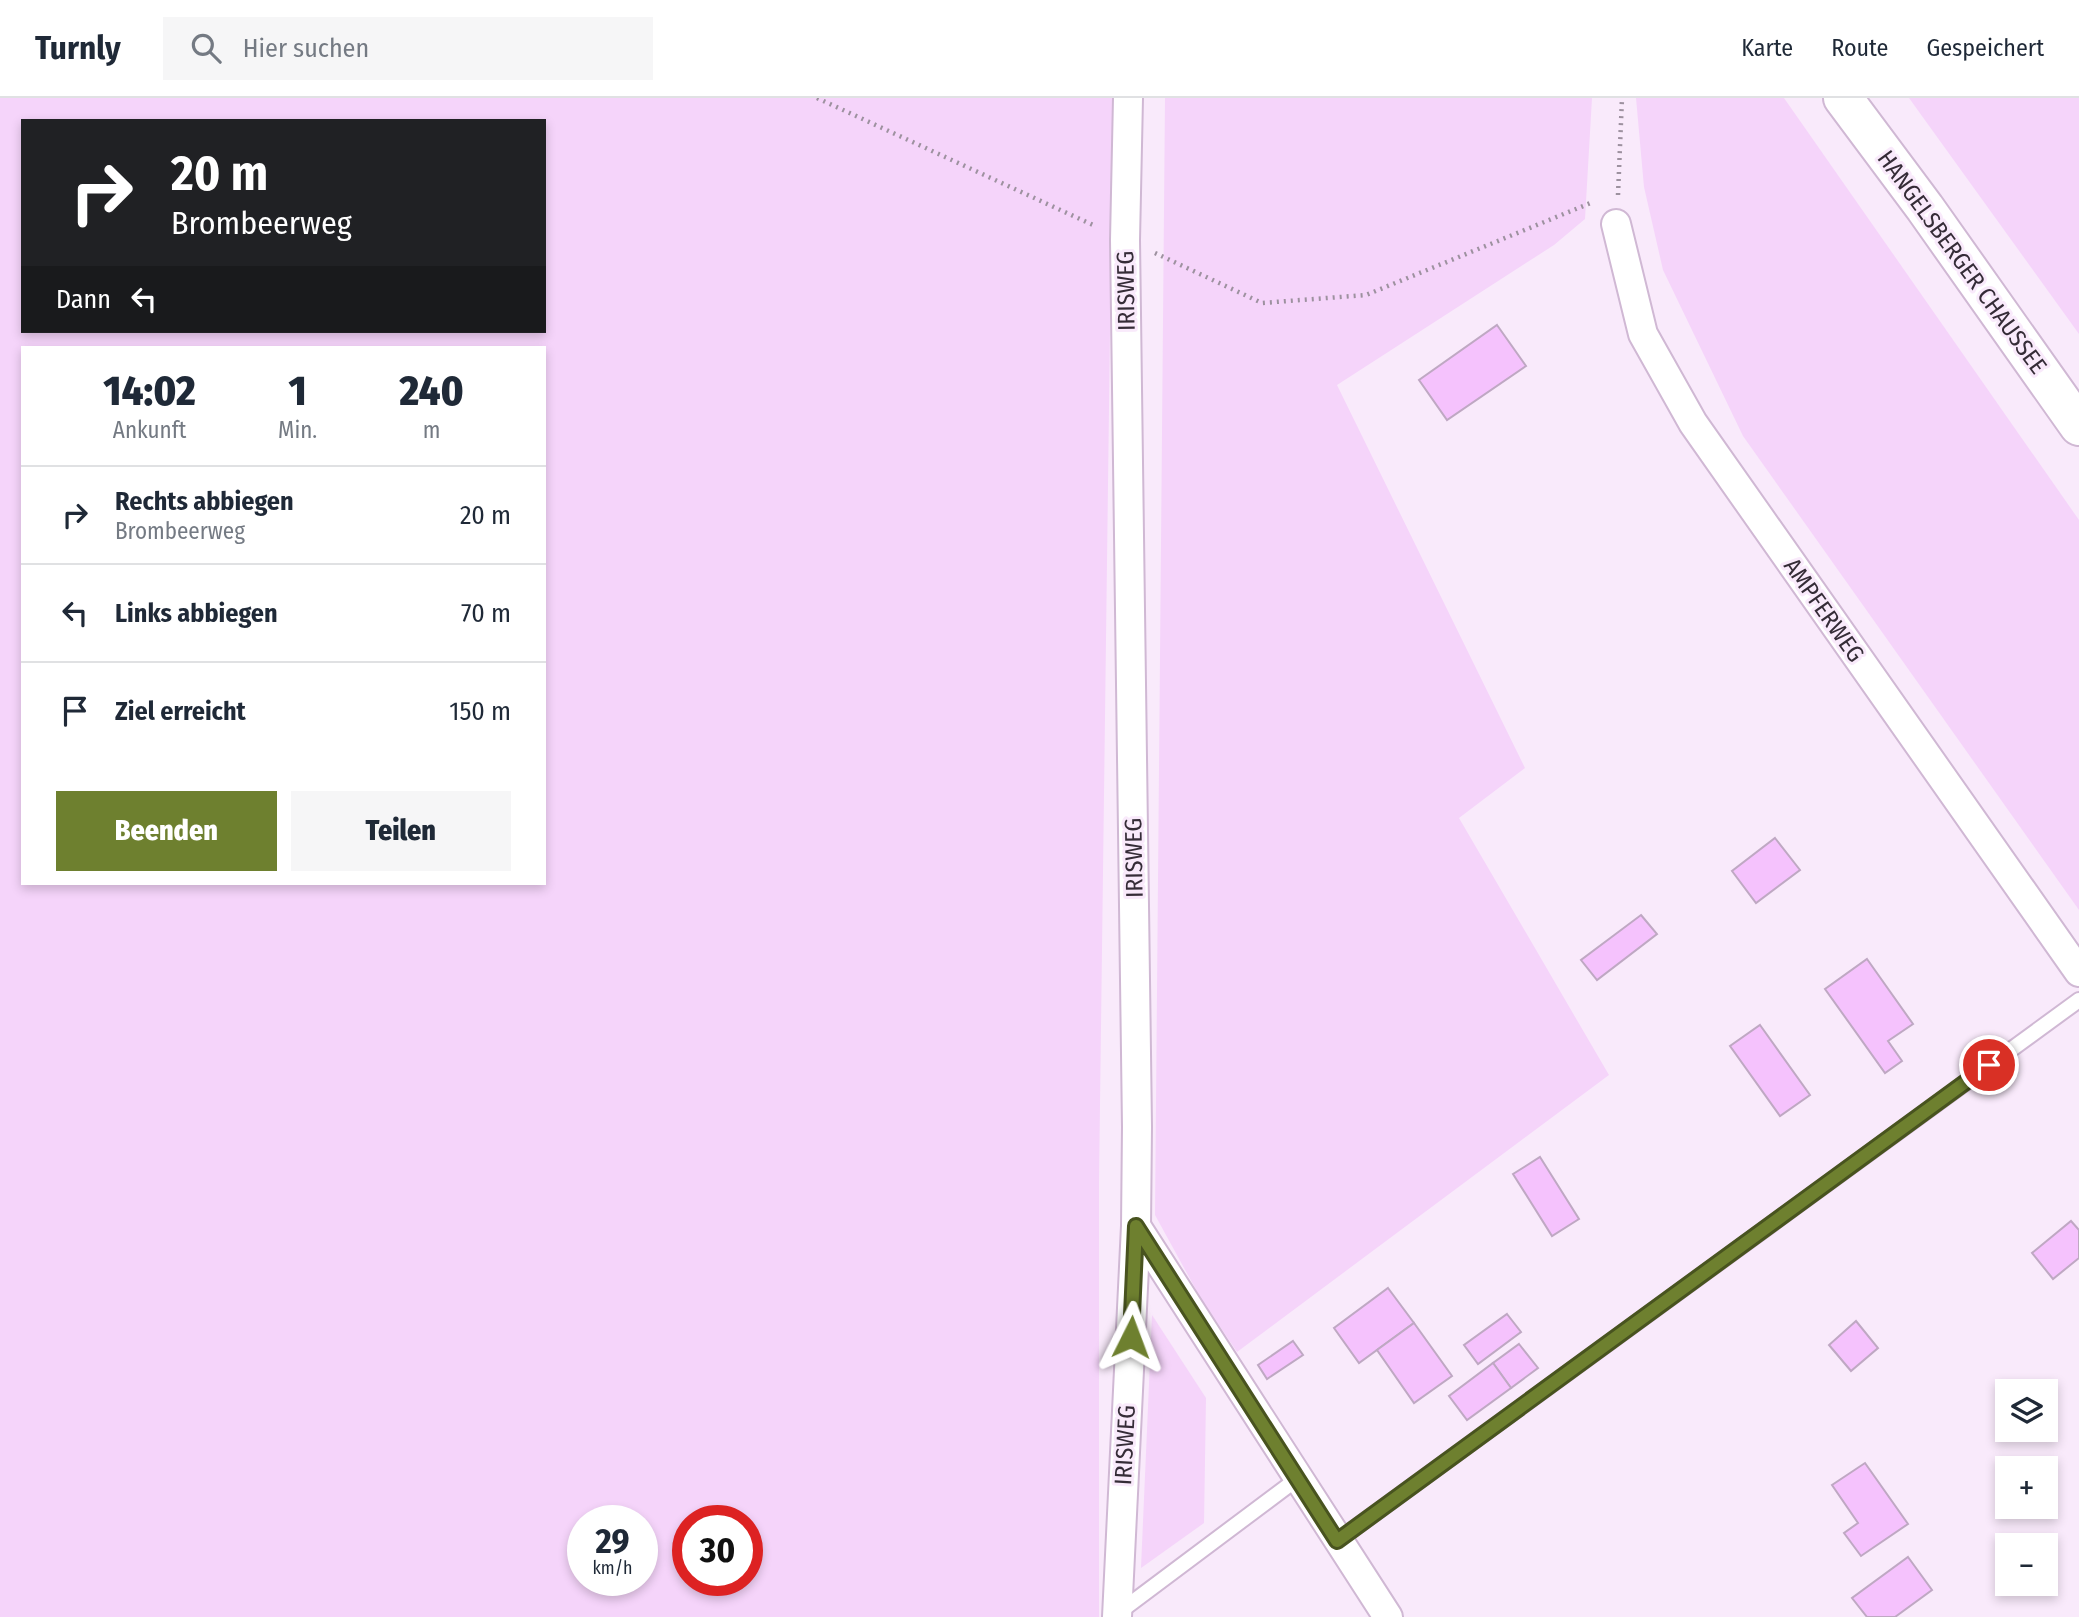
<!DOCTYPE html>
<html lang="de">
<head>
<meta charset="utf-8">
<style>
	:root { --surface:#fff; --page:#f6f6f7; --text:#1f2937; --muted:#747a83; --line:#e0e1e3; --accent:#6e802f }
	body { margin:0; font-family:"Fira Sans Condensed",sans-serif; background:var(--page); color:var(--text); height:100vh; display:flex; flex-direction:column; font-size:26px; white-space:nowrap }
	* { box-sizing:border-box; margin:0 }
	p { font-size:23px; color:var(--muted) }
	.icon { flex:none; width:38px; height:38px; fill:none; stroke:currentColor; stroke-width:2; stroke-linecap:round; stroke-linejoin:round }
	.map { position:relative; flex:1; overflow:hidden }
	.side { position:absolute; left:21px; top:248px; width:525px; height:539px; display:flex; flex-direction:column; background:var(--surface); border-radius:0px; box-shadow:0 4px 10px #0003 }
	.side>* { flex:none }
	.top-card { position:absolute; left:21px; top:21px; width:525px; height:214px; border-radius:0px; box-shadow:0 4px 10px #0003; background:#202124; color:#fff; overflow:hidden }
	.tools { position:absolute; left:1995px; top:1281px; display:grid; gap:14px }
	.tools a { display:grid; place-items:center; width:63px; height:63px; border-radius:0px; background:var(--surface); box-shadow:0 4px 10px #0003; font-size:35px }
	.speed { position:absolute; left:567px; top:1407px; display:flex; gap:14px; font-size:35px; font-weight:700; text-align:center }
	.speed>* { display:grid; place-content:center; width:91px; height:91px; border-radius:50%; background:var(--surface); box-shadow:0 4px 10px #0003; line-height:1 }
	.speed small { font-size:18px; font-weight:400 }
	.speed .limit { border:10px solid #d22; background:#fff; color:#111 }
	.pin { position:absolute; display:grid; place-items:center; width:60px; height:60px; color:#fff; margin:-30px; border:4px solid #fff; border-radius:50%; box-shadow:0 2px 7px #0007 }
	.me { position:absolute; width:77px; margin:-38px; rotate:3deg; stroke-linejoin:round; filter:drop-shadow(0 0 5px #0008) }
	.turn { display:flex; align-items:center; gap:24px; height:147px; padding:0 35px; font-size:32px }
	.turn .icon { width:91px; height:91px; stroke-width:2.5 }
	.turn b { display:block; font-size:49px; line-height:60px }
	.then { display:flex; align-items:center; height:66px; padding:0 35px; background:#0003; gap:14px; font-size:26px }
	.eta { display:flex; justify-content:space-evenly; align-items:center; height:119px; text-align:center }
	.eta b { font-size:42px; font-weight:800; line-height:49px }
	.cta { display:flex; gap:14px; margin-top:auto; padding:14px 35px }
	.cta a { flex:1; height:80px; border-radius:0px; background:var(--accent); color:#fff; font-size:28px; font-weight:800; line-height:80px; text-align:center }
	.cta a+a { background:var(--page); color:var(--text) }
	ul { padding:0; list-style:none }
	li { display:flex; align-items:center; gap:21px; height:98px; padding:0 35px; border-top:2px solid var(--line) }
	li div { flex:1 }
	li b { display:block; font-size:26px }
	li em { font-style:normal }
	header { display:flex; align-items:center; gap:42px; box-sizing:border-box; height:98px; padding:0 35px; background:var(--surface); border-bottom:2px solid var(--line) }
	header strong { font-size:33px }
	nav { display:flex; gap:38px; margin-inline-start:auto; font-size:24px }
	.search { width:490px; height:63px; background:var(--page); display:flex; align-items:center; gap:18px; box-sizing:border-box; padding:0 24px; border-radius:0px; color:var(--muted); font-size:26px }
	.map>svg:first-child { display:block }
	.green { fill:#f5d4fa; fill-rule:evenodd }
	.building { fill:#f5c2fd; stroke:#bfa8c3; stroke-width:2 }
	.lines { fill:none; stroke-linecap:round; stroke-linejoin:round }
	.service-casing { stroke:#d0b8d4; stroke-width:18 }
	.minor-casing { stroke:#d0b8d4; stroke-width:32 }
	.secondary-casing { stroke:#d0b8d4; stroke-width:42 }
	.path { stroke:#9d919f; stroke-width:4.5; stroke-dasharray:2 5; stroke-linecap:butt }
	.service { stroke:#fff; stroke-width:14 }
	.minor { stroke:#fff; stroke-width:28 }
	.secondary { stroke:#fff; stroke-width:38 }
	.route-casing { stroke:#48531f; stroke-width:18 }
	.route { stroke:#6e802f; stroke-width:12 }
	.labels { text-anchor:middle; stroke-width:6; stroke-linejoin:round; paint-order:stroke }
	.street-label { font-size:24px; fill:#352c37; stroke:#f9eafb }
</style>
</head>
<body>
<header>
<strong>Turnly</strong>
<div class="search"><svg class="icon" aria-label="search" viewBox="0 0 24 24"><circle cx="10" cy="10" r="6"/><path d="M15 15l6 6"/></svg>Hier suchen</div>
<nav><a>Karte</a><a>Route</a><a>Gespeichert</a></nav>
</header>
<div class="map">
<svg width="2079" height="1519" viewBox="0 0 2079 1519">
	<rect width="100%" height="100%" fill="#f9eafb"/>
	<g class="green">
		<path d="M 0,0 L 1113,0 L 1099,1084 L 1099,1519 L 0,1519 ZM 23,23 L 544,23 L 544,233 L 23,233 ZM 23,250 L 544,250 L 544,786 L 23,786 ZM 583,1423 L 642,1423 L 642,1482 L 583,1482 ZM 688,1423 L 747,1423 L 747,1482 L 688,1482 Z"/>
		<polygon points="1165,0 1592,0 1585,121 1554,147 1337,287 1525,670 1459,720 1609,977 1237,1254 1200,1199 1155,1117"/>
		<polygon points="1636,0 1784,0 2079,422 2079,812 1743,338 1663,172 1644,89"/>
		<polygon points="1909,0 2079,0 2079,236"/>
		<polygon points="1152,1217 1206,1300 1204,1425 1141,1470"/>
	</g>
	<g class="building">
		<polygon points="1497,227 1526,268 1447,322 1419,282"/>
		<polygon points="1775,740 1800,772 1756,805 1732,773"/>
		<polygon points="1641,817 1657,836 1597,882 1581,862"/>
		<polygon points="1867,861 1913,926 1888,943 1902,963 1885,975 1825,891"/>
		<polygon points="1760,927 1810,997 1780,1018 1730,948"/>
		<polygon points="1540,1059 1579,1121 1552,1138 1513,1076"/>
		<polygon points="2071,1123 2079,1132 2079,1160 2053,1181 2032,1155"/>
		<polygon points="1388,1190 1414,1225 1359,1265 1334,1230"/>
		<polygon points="1507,1216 1521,1234 1478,1266 1464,1247"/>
		<polygon points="1856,1223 1878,1250 1851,1273 1829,1247"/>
		<polygon points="1414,1225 1452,1278 1414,1305 1377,1252"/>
		<polygon points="1293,1243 1303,1257 1267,1281 1258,1267"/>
		<polygon points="1519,1246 1538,1270 1511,1290 1493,1265"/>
		<polygon points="1493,1265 1511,1290 1467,1322 1449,1298"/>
		<polygon points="1865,1365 1908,1426 1861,1458 1844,1435 1858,1425 1832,1387"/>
		<polygon points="1908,1459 1932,1492 1895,1519 1867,1519 1852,1500"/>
	</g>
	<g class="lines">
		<defs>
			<g id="service">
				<polyline points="1337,1443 2079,902"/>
				<polyline points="1118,1515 1297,1381"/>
			</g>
			<g id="minor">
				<polyline points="1616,126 1643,236 1693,325 2079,874"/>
				<polyline points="1136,1128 1388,1519"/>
				<polyline points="1117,1519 1136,1128 1137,1029 1125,142 1128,0"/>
			</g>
			<polyline id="secondary" points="1843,0 1925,110 2079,328"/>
		</defs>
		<use href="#service" class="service-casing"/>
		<use href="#minor" class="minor-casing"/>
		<use href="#secondary" class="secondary-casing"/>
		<g class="path">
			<polyline points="817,0 1093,127"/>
			<polyline points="1618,97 1622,0"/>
			<polyline points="1155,155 1262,205 1366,197 1593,104"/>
		</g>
		<use href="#service" class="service"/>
		<use href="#minor" class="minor"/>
		<use href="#secondary" class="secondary"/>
	</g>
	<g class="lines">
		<defs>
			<polyline id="route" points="1131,1239 1136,1128 1337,1443 1989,967"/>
		</defs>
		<use href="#route" class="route-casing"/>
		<use href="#route" class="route"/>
	</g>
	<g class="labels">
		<g class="street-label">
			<text transform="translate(1962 164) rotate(54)" y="8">HANGELSBERGER CHAUSSEE</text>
			<text transform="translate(1126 193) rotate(-91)" y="8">IRISWEG</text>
			<text transform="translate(1824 512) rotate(55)" y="8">AMPFERWEG</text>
			<text transform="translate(1134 760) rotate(-91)" y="8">IRISWEG</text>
			<text transform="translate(1125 1347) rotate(-87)" y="8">IRISWEG</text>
		</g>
	</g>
</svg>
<div class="tools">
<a><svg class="icon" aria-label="layers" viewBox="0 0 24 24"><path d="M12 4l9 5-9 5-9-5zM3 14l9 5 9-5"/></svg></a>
<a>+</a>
<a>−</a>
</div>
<div class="speed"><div>29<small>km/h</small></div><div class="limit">30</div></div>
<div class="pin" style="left:1989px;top:967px;background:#d93025"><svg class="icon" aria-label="arrive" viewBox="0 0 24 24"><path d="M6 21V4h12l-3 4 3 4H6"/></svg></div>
<svg class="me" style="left:1131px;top:1239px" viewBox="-20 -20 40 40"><path d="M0-17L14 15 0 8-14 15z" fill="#6e802f" stroke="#fff" stroke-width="4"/></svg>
<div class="top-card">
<div class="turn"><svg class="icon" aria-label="right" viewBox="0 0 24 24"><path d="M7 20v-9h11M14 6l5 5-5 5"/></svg><div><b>20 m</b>Brombeerweg</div></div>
<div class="then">Dann<svg class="icon" aria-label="left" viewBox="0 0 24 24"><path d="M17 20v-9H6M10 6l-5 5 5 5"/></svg></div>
</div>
<section class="side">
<div class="eta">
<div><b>14:02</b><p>Ankunft</p></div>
<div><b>1</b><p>Min.</p></div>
<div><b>240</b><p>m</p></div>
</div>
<ul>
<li><svg class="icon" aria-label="right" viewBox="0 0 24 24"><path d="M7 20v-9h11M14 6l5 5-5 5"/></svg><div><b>Rechts abbiegen</b><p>Brombeerweg</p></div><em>20 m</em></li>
<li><svg class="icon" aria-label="left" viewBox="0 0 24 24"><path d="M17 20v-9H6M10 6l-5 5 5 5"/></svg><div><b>Links abbiegen</b></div><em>70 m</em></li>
<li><svg class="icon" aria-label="arrive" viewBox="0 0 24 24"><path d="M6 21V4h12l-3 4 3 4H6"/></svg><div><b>Ziel erreicht</b></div><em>150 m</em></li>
</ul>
<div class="cta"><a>Beenden</a><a>Teilen</a></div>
</section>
</div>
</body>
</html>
